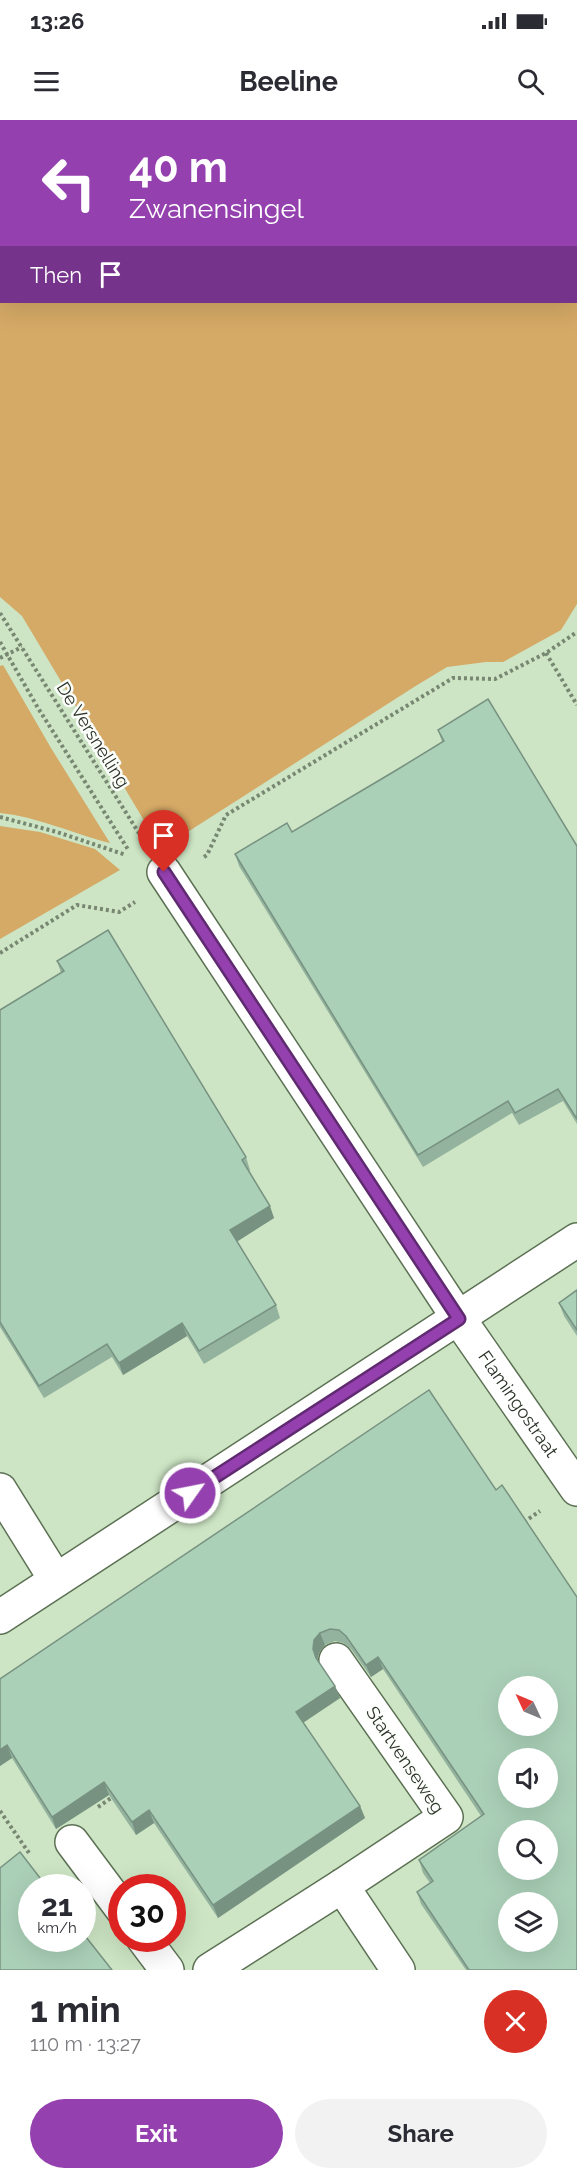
<!DOCTYPE html>
<html lang="en">
<head>
<meta charset="utf-8">
<style>
	:root { --surface:#fff; --page:#f2f2f3; --text:#2b2b33; --muted:#7c7c81; --accent:#9440ae }
	body { margin:0; font-family:Raleway,sans-serif; background:var(--page); color:var(--text); height:100vh; display:flex; flex-direction:column; font-size:22px; white-space:nowrap }
	* { box-sizing:border-box; margin:0 }
	p { font-size:20px; color:var(--muted) }
	.icon { flex:none; width:33px; height:33px; fill:none; stroke:currentColor; stroke-width:2; stroke-linecap:round; stroke-linejoin:round }
	.map { position:relative; height:1850px; overflow:hidden }
	.sheet { display:flex; flex-direction:column; background:var(--surface); flex:1 }
	.sheet>* { flex:none }
	.hud { position:absolute; left:0px; top:0px; width:578px; height:183px; box-shadow:0 6px 24px #0002; background:#9440ae; color:#fff; overflow:hidden }
	.needle { width:39px; rotate:314deg }
	.controls { position:absolute; left:498px; top:1556px; display:grid; gap:12px }
	.controls a { display:grid; place-items:center; width:60px; height:60px; border-radius:50%; background:var(--surface); box-shadow:0 6px 24px #0002; font-size:30px }
	.speed { position:absolute; left:18px; top:1754px; display:flex; gap:12px; font-size:30px; font-weight:700; text-align:center }
	.speed>* { display:grid; place-content:center; width:78px; height:78px; border-radius:50%; background:var(--surface); box-shadow:0 6px 24px #0002; line-height:1 }
	.speed small { font-size:15px; font-weight:400 }
	.speed .limit { border:9px solid #d22; background:#fff; color:#111 }
	.pin { position:absolute; display:grid; place-items:center; width:51px; height:51px; color:#fff; margin:-62px -26px; border-radius:50% 50% 50% 0; rotate:-45deg; box-shadow:0 0 6px #0007 }
	.pin .icon { rotate:45deg }
	.me { position:absolute; width:66px; margin:-33px; rotate:57deg; stroke-linejoin:round; filter:drop-shadow(0 0 4px #0008) }
	.turn { display:flex; align-items:center; gap:21px; height:126px; padding:0 30px; font-size:27px }
	.turn .icon { width:78px; height:78px; stroke-width:2.5 }
	.turn b { display:block; font-size:42px; line-height:51px }
	.then { display:flex; align-items:center; height:57px; padding:0 30px; background:#0003; gap:12px; font-size:22px }
	.round { display:grid; place-items:center; flex:none; width:63px; height:63px; border-radius:32px; background:var(--page) }
	.head { display:flex; align-items:center; justify-content:space-between; height:102px; padding:0 30px }
	h1 { font-size:36px; font-weight:700; line-height:45px }
	.button { display:flex; gap:12px; margin-top:auto; padding:12px 30px }
	.button a { flex:1; height:69px; border-radius:36px; background:var(--accent); color:#fff; font-size:24px; font-weight:700; line-height:69px; text-align:center }
	.button a+a { background:var(--page); color:var(--text) }
	.status { display:flex; justify-content:space-between; align-items:center; height:42px; padding:0 30px; background:var(--surface); direction:ltr }
	.status svg { height:16px; fill:currentColor }
	header { display:flex; justify-content:space-between; align-items:center; height:78px; padding:0 30px; background:var(--surface); font-size:27px; font-weight:700 }
	.map>svg:first-child { display:block }
	.green { fill:#d5a966; fill-rule:evenodd }
	.lines { fill:none; stroke-linecap:round; stroke-linejoin:round }
	.minor-casing { stroke:#5c7154; stroke-width:36 }
	.path { stroke:#778771; stroke-width:4; stroke-dasharray:3 3; stroke-linecap:butt }
	.minor { stroke:#fff; stroke-width:33 }
	.wall { fill:#93b39e }
	.shaded-wall { fill:#789281 }
	.building { fill:#abd0b8; stroke:#789281; stroke-width:1.5; fill-rule:evenodd }
	.route-casing { stroke:#602a71; stroke-width:15 }
	.route { stroke:#9440ae; stroke-width:10 }
	.labels { text-anchor:middle; stroke-width:5; stroke-linejoin:round; paint-order:stroke }
	.street-label { font-size:18px; fill:#2a3327; stroke:#fcfefb }
</style>
</head>
<body>
<div class="status"><b>13:26</b><svg viewBox="0 0 49 12"><path d="M0 12V9h3v3zM5 12V6h3v6zM10 12V3h3v9zM15 12V0h3v12zM26 1h20v11H26zM47 4h2v5h-2z"/></svg></div>
<header><svg class="icon" aria-label="menu" viewBox="0 0 24 24"><path d="M4 6h16M4 12h16M4 18h16"/></svg>Beeline<svg class="icon" aria-label="search" viewBox="0 0 24 24"><circle cx="10" cy="10" r="6"/><path d="M15 15l6 6"/></svg></header>
<div class="map">
<svg width="577" height="1850" viewBox="0 0 577 1850">
	<rect width="100%" height="100%" fill="#cde5c4"/>
	<g class="green">
		<path d="M 0,0 L 577,0 L 577,484 L 561,510 L 503,542 L 486,542 L 447,547 L 414,567 L 161,729 L 22,496 L 0,477 ZM 2,2 L 576,2 L 576,182 L 2,182 Z"/>
		<path d="M 3,545 L 51,628 L 110,723 C 73,714 39,697 0,693 L 0,546 Z"/>
		<polygon points="0,706 40,712 95,729 120,750 0,819"/>
	</g>
	<g class="lines">
		<defs>
			<g id="minor">
				<path id="s1" d="M 164,752 L 459,1199 L 577,1369"/>
				<polyline points="0,1370 56,1460"/>
				<polyline points="0,1497 577,1120"/>
				<polyline points="72,1722 122,1789"/>
				<polyline points="342,1766 398,1850"/>
				<polyline points="143,1818 167,1850"/>
				<polyline points="210,1850 342,1766 446,1697 336,1540"/>
			</g>
		</defs>
		<use href="#minor" class="minor-casing"/>
		<g class="path">
			<polyline points="136,2 140,0"/>
			<polyline points="0,55 2,55"/>
			<polyline points="0,493 142,718"/>
			<polyline points="0,522 38,588 129,731"/>
			<polyline points="546,533 577,585"/>
			<polyline points="0,538 22,527"/>
			<polyline points="0,697 57,712 126,735"/>
			<polyline points="204,737 207,735 226,695 453,558 495,559 546,533 577,512"/>
			<polyline points="0,833 77,785 119,792 135,782"/>
			<polyline points="524,1402 540,1391"/>
			<polyline points="98,1687 114,1676"/>
			<polyline points="0,1691 29,1733"/>
		</g>
		<use href="#minor" class="minor"/>
	</g>
	<g class="wall">
		<polygon points="438,610 577,726 577,1004 563,981 519,1005 512,993 423,1047 239,746 235,734 292,712 442,622"/>
		<polygon points="57,841 246,1037 250,1050 249,1051 274,1098 237,1121 276,1185 280,1198 204,1244 187,1216 123,1255 112,1237 44,1278 0,1207 0,890 61,853"/>
		<polygon points="577,1170 577,1216 564,1196 559,1183"/>
		<polygon points="429,1270 577,1850 466,1850 421,1784 417,1772 430,1763 423,1753 419,1740 481,1696 383,1549 371,1557 351,1529 343,1523 335,1521 325,1525 319,1533 317,1540 335,1566 340,1578 303,1603 360,1686 365,1698 218,1798 154,1703 136,1715 109,1675 56,1709 12,1638 0,1646 0,1559"/>
	</g>
	<g class="shaded-wall">
		<polygon points="270,1086 274,1098 235,1123 230,1110"/>
		<polygon points="182,1203 187,1216 123,1255 119,1243"/>
		<polygon points="320,1513 325,1525 319,1533 317,1541 313,1529 314,1520"/>
		<polygon points="378,1537 383,1549 371,1557 366,1545"/>
		<polygon points="335,1566 340,1578 301,1604 296,1592"/>
		<polygon points="7,1625 12,1638 0,1646 0,1630"/>
		<polygon points="104,1662 109,1675 56,1709 52,1697"/>
		<polygon points="360,1686 365,1698 218,1798 213,1785"/>
		<polygon points="149,1690 154,1703 136,1715 132,1702"/>
	</g>
	<g class="building">
		<polygon points="488,579 577,726 577,999 558,969 515,993 508,981 418,1035 235,734 287,703 292,712 395,651 444,621 438,610"/>
		<polygon points="108,810 246,1037 242,1040 270,1086 230,1110 276,1185 199,1231 182,1203 119,1243 107,1224 39,1266 0,1202 0,890 64,851 57,841"/>
		<polygon points="577,1170 577,1210 559,1183"/>
		<path d="M 429,1270 L 496,1370 L 502,1365 L 577,1477 L 577,1850 L 469,1850 L 417,1772 L 433,1761 L 419,1740 L 484,1694 L 378,1537 L 366,1545 L 346,1516 L 339,1510 L 330,1509 L 320,1513 L 314,1520 L 313,1529 L 316,1538 L 335,1566 L 296,1592 L 360,1686 L 213,1785 L 149,1690 L 132,1702 L 104,1662 L 52,1697 L 7,1625 L 0,1630 L 0,1559 ZM 508,1566 L 548,1566 L 548,1605 L 508,1605 ZM 508,1638 L 548,1638 L 548,1677 L 508,1677 ZM 508,1710 L 548,1710 L 548,1749 L 508,1749 ZM 508,1782 L 548,1782 L 548,1821 L 508,1821 Z"/>
		<polygon points="20,1732 47,1767 32,1767 32,1818 82,1818 82,1812 112,1850 0,1850 0,1748"/>
	</g>
	<g class="lines">
		<defs>
			<polyline id="route" points="164,752 459,1199 190,1373"/>
		</defs>
		<use href="#route" class="route-casing"/>
		<use href="#route" class="route"/>
	</g>
	<g class="labels">
		<g class="street-label">
			<text transform="translate(93 615) rotate(58)" y="6">De Versnelling</text>
			<text dy="6" stroke="none"><textPath href="#s1" startOffset="639">Flamingostraat</textPath></text>
			<text transform="translate(405 1640) rotate(56)" y="6">Startvenseweg</text>
		</g>
	</g>
</svg>
<div class="controls">
<a><svg class="needle" viewBox="-14 -14 28 28"><path d="M0-13l5 13h-10z" fill="#e53935"/><path d="M0 13l5-13h-10z" fill="#7c7c81"/></svg></a>
<a><svg class="icon" aria-label="sound" viewBox="0 0 24 24"><path d="M4 9h4l5-4v14l-5-4H4zM17 9q2 3 0 6"/></svg></a>
<a><svg class="icon" aria-label="search" viewBox="0 0 24 24"><circle cx="10" cy="10" r="6"/><path d="M15 15l6 6"/></svg></a>
<a><svg class="icon" aria-label="layers" viewBox="0 0 24 24"><path d="M12 4l9 5-9 5-9-5zM3 14l9 5 9-5"/></svg></a>
</div>
<div class="speed"><div>21<small>km/h</small></div><div class="limit">30</div></div>
<div class="pin" style="left:164px;top:752px;background:#d93025"><svg class="icon" aria-label="arrive" viewBox="0 0 24 24"><path d="M6 21V4h12l-3 4 3 4H6"/></svg></div>
<svg class="me" style="left:190px;top:1373px" viewBox="-20 -20 40 40"><circle r="17" fill="#9440ae" stroke="#fff" stroke-width="3"/><path d="M0-11L8 9 0 5-8 9z" fill="#fff"/></svg>
<div class="hud">
<div class="turn"><svg class="icon" aria-label="left" viewBox="0 0 24 24"><path d="M17 20v-9H6M10 6l-5 5 5 5"/></svg><div><b>40 m</b>Zwanensingel</div></div>
<div class="then">Then<svg class="icon" aria-label="arrive" viewBox="0 0 24 24"><path d="M6 21V4h12l-3 4 3 4H6"/></svg></div>
</div>
</div>
<section class="sheet">
<div class="head"><div><h1>1 min</h1><p>110 m · 13:27</p></div><a class="round" style="background:#d93025;color:#fff"><svg class="icon" aria-label="close" viewBox="0 0 24 24"><path d="M6 6l12 12M18 6L6 18"/></svg></a></div>
<div class="button"><a>Exit</a><a>Share</a></div>
</section>
</body>
</html>
